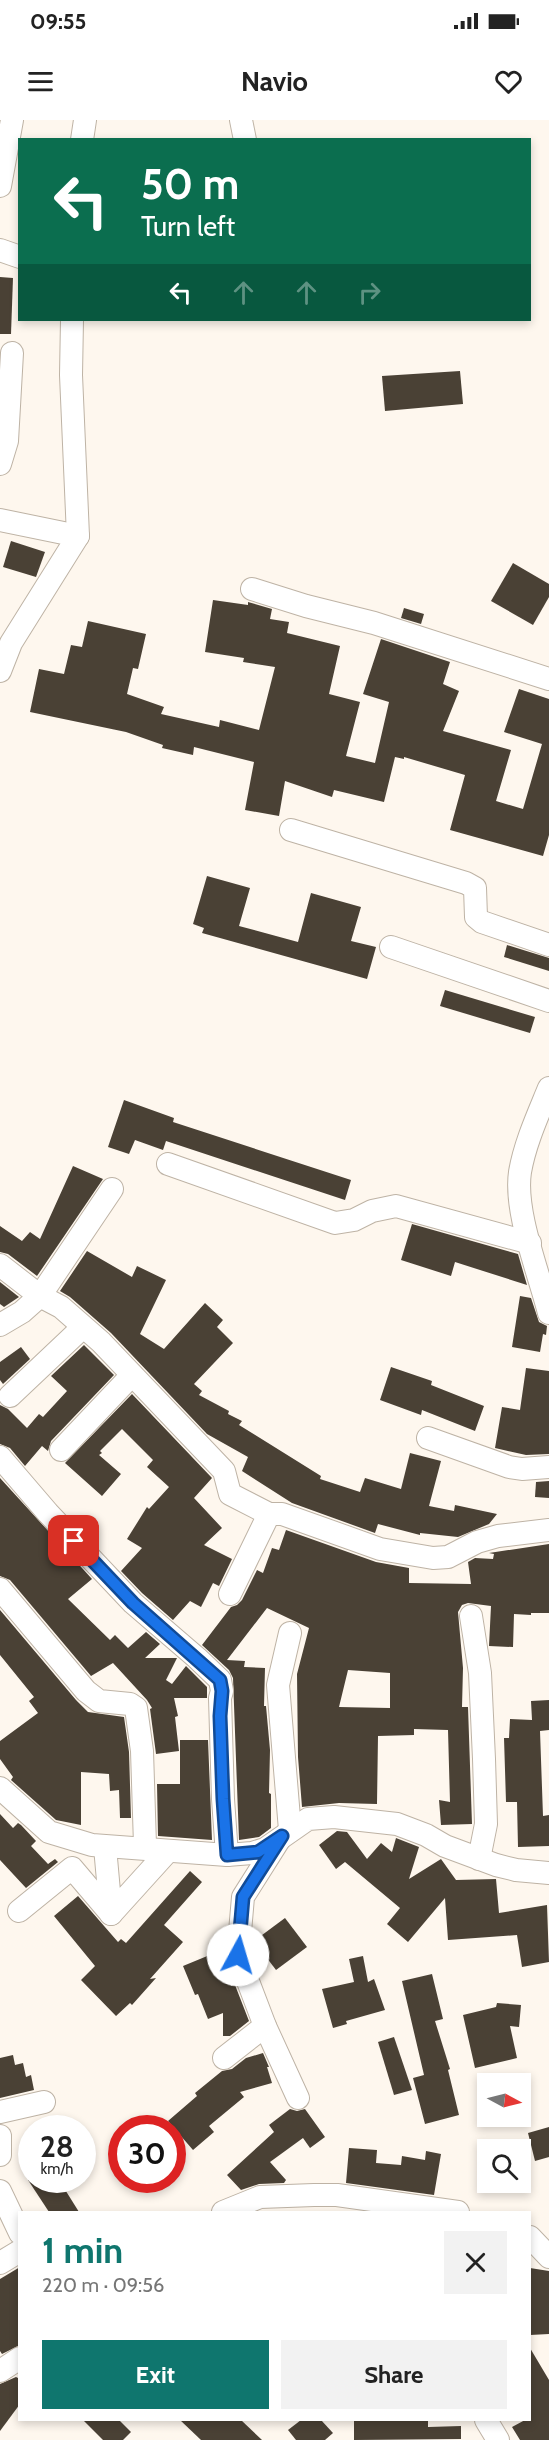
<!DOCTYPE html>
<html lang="en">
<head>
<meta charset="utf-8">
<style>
	:root { --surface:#fff; --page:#f2f2f2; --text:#222; --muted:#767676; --accent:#0f766e }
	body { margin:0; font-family:Cabin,sans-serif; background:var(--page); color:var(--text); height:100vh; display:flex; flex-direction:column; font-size:22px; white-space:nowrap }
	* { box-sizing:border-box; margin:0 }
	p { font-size:20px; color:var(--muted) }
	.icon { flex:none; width:33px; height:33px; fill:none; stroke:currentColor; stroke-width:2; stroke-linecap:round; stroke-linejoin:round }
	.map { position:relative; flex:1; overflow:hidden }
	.panel { position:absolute; left:18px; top:2091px; width:513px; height:210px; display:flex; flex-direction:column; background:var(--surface); border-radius:0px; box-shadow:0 3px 9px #0003 }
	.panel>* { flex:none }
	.hud { position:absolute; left:18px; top:18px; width:513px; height:183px; border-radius:0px; box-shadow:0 3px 9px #0003; background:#0b6e4f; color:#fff; overflow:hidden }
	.needle { width:39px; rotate:97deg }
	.fabs { position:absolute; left:477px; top:1953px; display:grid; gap:12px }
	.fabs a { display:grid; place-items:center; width:54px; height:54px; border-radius:0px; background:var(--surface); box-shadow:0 3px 9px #0003; font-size:30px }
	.speed { position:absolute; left:18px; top:1995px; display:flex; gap:12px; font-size:30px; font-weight:700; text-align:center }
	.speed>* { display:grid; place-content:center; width:78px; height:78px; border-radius:50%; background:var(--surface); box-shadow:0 3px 9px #0003; line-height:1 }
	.speed small { font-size:15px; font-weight:400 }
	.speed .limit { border:9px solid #d22; background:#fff; color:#111 }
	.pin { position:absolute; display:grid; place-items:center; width:51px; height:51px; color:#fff; margin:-26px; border-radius:12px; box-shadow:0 3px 9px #0006 }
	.me { position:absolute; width:66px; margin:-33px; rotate:6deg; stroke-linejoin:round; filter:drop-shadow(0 0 4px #0008) }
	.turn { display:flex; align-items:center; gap:21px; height:126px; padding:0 24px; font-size:27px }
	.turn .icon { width:78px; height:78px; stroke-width:2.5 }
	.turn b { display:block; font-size:42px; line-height:51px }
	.lanes { display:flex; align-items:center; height:57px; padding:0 24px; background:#0003; justify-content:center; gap:30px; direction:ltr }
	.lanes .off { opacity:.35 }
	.round { display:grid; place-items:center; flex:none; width:63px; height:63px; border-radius:0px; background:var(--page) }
	.summary { display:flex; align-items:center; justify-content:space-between; height:102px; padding:0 24px }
	h1 { font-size:36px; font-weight:700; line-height:45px; color:var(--accent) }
	.button { display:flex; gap:12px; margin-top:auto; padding:12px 24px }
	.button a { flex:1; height:69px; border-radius:0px; background:var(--accent); color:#fff; font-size:24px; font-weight:700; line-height:69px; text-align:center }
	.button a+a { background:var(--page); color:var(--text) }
	.status { display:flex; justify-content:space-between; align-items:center; height:42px; padding:0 30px; background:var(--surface); direction:ltr }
	.status svg { height:16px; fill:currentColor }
	header { display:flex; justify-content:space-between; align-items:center; height:78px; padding:0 24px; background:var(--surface); font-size:27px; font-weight:700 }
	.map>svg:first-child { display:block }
	.building { fill:#4a4135; fill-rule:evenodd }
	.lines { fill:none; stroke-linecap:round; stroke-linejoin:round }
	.minor-casing { stroke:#beb3a5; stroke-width:24 }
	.minor { stroke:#fff; stroke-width:22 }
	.route-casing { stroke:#114b97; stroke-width:15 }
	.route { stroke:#1a73e8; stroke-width:10 }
</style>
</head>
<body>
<div class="status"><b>09:55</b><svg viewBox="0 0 49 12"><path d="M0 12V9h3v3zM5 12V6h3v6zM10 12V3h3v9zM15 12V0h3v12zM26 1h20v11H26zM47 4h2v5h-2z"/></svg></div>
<header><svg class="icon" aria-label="menu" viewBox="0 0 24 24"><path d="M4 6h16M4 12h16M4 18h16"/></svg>Navio<svg class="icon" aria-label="heart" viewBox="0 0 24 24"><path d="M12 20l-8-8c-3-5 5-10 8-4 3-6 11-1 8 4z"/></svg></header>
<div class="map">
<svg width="549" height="2320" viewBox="0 0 549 2320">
	<rect width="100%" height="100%" fill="#fef7ee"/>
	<g class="building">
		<polygon points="0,157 13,158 11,214 0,214"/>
		<polygon points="460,251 463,284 385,291 382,256"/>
		<polygon points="11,421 45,432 36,457 3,447"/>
		<polygon points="513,443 549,464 549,477 533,505 491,481"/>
		<polygon points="213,480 248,485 248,482 272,489 270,499 289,502 287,513 340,526 329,574 360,582 346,636 375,643 389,582 363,574 381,519 450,542 443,564 459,571 443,611 511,630 496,681 523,689 542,624 504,612 519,569 549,579 549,715 543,736 450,710 465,655 404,637 404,639 395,637 384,682 334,670 332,677 285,661 279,696 245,690 254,642 194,627 193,635 162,628 163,625 126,612 30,592 39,549 64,554 71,525 82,527 88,501 146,514 138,549 133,548 127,574 164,587 161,594 219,607 220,600 259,610 275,547 243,542 244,538 205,532"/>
		<polygon points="404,488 424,494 421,504 401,498"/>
		<polygon points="207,756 250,768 239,806 298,822 311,773 361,787 351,821 376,827 367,859 202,813 204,808 193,804"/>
		<polygon points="507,825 549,838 549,851 504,837"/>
		<polygon points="445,870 535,897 530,913 440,886"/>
		<polygon points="124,980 174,998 173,1002 351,1060 345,1080 166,1021 163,1030 135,1020 129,1034 108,1027"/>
		<polygon points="73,1046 103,1059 37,1156 8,1134 0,1132 0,1106 22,1121 30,1112 40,1119"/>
		<polygon points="412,1104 518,1134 527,1165 455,1142 451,1156 401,1140"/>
		<polygon points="87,1131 132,1157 137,1146 166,1160 140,1214 164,1229 205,1183 223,1200 217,1207 233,1223 194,1264 202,1271 199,1275 229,1291 228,1294 242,1301 239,1305 321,1356 320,1359 360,1372 365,1358 401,1369 410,1333 441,1341 429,1386 454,1391 455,1385 497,1394 489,1404 458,1417 420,1413 420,1415 378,1404 375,1413 292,1383 242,1351 248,1337 207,1314 111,1213 70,1177 60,1171"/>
		<polygon points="0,1162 19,1177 4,1187 0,1184"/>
		<polygon points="520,1176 531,1178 539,1202 547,1206 546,1215 543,1214 540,1232 512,1227"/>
		<polygon points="84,1225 114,1255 51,1321 48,1331 42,1326 25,1346 10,1328 0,1324 0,1285 8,1289 27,1308 39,1294 43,1297 67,1271 51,1256"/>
		<polygon points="21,1227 30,1239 3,1264 0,1260 0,1242"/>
		<polygon points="391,1247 432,1261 431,1265 484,1286 475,1311 422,1290 421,1295 380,1280"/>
		<polygon points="526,1248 549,1251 549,1334 526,1335 495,1328 502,1287 520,1290"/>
		<polygon points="132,1274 212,1358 194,1378 222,1408 204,1425 232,1439 219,1466 213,1463 201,1487 190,1481 173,1500 142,1473 121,1451 142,1428 127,1419 147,1387 149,1389 169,1367 147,1347 153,1340 122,1309 100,1331 102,1333 99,1335 121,1354 102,1376 65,1343"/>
		<polygon points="0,1358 92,1459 68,1479 110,1520 115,1515 128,1528 146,1512 160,1524 145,1538 177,1538 166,1560 172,1564 186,1546 207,1567 207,1578 174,1578 178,1596 175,1597 179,1631 156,1634 150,1589 152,1588 147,1580 113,1543 91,1556 10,1460 0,1456"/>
		<polygon points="549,1361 549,1378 535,1377 536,1362"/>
		<path d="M 286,1410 L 376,1442 L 409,1448 L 409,1463 L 471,1464 L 468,1442 L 475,1438 L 493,1439 L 494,1434 L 489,1433 L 549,1424 L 549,1493 L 531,1493 L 531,1495 L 514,1494 L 513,1527 L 489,1526 L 491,1486 L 468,1483 L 462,1485 L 458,1492 L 463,1548 L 462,1587 L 468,1587 L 472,1704 L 441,1705 L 439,1680 L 450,1682 L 448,1610 L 414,1609 L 414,1615 L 378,1616 L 377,1684 L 339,1683 L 302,1687 L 298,1637 L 297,1554 L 309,1508 L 267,1488 L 227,1540 L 245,1541 L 244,1547 L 265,1548 L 264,1586 L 266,1586 L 270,1630 L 269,1673 L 271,1674 L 271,1708 L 259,1717 L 239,1720 L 233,1558 L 229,1550 L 202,1525 L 231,1487 L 237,1485 L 242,1480 L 257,1450 L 263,1453 L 272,1428 L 279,1430 ZM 348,1550 L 390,1553 L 390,1588 L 339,1587 Z"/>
		<polygon points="0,1490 76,1580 88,1592 124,1597 129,1632 131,1698 120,1698 119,1670 110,1671 109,1654 81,1652 81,1705 56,1700 11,1660 13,1657 0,1639 0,1621 38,1593 29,1581 34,1577 0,1535"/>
		<polygon points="549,1580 549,1610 540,1611 543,1696 549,1695 549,1726 518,1727 517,1682 506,1682 504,1618 509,1618 510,1599 532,1600 531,1581"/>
		<polygon points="180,1620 208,1620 212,1720 158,1716 157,1664 180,1664"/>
		<polygon points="0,1694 13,1708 18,1703 21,1705 36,1721 31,1726 48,1744 55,1739 58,1742 26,1768 0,1740"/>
		<polygon points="337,1711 347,1712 367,1739 381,1723 392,1732 396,1718 419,1727 409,1759 441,1739 456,1760 496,1759 499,1793 547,1785 549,1842 522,1847 517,1815 448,1820 445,1778 408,1822 387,1804 400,1788 345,1742 336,1749 319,1725"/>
		<polygon points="190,1751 202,1762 164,1805 183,1822 150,1859 156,1858 132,1885 130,1883 116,1896 81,1860 95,1846 54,1796 78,1776 118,1822 121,1819 126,1823"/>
		<polygon points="285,1798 307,1827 276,1850 254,1821"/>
		<polygon points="217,1832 231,1866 235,1865 249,1901 230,1916 223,1916 223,1893 208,1899 198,1874 195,1875 183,1846"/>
		<polygon points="363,1836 368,1862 374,1859 385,1890 346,1901 347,1904 333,1908 322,1869 354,1862 349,1839"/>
		<polygon points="432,1854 443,1899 435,1901 450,1949 448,1950 459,1995 425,2004 413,1958 424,1955 402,1861"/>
		<polygon points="497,1883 521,1885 519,1907 510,1906 517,1938 475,1948 463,1895 496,1887"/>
		<polygon points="394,1917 412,1970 394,1975 378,1922"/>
		<polygon points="263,1933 269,1947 267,1947 272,1963 240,1972 244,1977 209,2006 214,2012 193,2030 168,2001 197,1976 195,1973 222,1951 232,1949 246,1938"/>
		<polygon points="13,1935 15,1945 23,1943 26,1957 31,1955 34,1970 0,1978 0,1938"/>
		<polygon points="290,1989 297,1991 305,1989 325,2017 310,2028 303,2018 270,2042 286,2060 284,2063 259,2064 241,2070 227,2055 274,2012 269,2005"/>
		<polygon points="549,2007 549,2037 535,2041 528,2013"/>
		<polygon points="349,2028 377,2030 376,2043 401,2045 402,2036 425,2040 426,2031 441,2034 434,2075 346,2063"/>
		<polygon points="28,2060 59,2060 79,2092 49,2092"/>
		<polygon points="20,2147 20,2225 2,2234 0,2231 0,2159"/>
		<polygon points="530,2148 549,2151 549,2214 530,2215"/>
		<polygon points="530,2228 549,2260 549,2320 520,2320 512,2307 525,2300 530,2300"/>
		<polygon points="16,2257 20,2259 20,2284 0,2311 0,2264"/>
		<polygon points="83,2300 119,2300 131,2312 123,2320 103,2320"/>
		<polygon points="180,2300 241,2300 262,2320 201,2320"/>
		<polygon points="301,2300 321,2300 333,2313 325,2320 296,2320 288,2310"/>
		<polygon points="354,2300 428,2300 428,2307 461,2306 461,2319 354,2320"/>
	</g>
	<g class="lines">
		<defs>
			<g id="minor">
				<polyline points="241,0 245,20"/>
				<polyline points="82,20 85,0"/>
				<polyline points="0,66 12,0"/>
				<polyline points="0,130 20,137"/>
				<polyline points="0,344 7,321 12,233"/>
				<polyline points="0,400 78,416"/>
				<polyline points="252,469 306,486 374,503 549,559"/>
				<polyline points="0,551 11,523 78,416 71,255 72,200"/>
				<polyline points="291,710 466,763 475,768 476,797 482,802 549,825"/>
				<polyline points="391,827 549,881"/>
				<path d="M 549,968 C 538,995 525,1023 520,1052 C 514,1092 539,1153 549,1193"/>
				<polyline points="168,1044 335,1103 354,1100 372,1091 396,1086 530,1123"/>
				<polyline points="0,1145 40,1176 112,1069"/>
				<polyline points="0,1205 22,1192 40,1176 61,1187 101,1222 224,1351 230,1374 269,1394 282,1394 380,1429 433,1438 448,1437 477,1422 498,1416 549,1410"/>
				<polyline points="10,1276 83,1207"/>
				<polyline points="428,1318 509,1347 522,1349 549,1347"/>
				<polyline points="61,1330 132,1255"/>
				<polyline points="0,1337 48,1393 133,1483 197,1538 220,1560 222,1571 220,1578 223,1679 227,1735"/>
				<polyline points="0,1469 86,1571 99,1581 130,1584 136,1588 142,1631 145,1725 151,1730"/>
				<polyline points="230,1474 269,1394"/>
				<polyline points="471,1496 480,1553 484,1639 486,1704 479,1739"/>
				<polyline points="290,1513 278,1565 290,1710"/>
				<polyline points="0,1668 49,1712 92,1725 227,1735 252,1733 265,1729 308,1699 334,1697 397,1704 426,1715 445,1726 496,1745 516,1750 549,1753"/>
				<polyline points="279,1720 243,1777 238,1835 265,1906 298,1978"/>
				<polyline points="105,1727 111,1794 168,1731"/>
				<polyline points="19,1791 72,1748 111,1794"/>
				<polyline points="224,1938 265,1906"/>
				<polyline points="0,1992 44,1982"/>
				<polyline points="0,2016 0,2035"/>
				<polyline points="0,2071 20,2113"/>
				<polyline points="223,2092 260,2077 314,2075 337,2075 458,2092"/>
				<polyline points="530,2117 549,2137"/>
				<polyline points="0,2143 20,2131"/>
				<polyline points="0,2251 20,2238"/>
				<polyline points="486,2300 498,2320"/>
			</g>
		</defs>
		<use href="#minor" class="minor-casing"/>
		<use href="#minor" class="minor"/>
	</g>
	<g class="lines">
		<defs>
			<polyline id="route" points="74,1421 133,1483 220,1560 222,1571 220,1596 223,1679 227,1735 258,1732 282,1716 243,1777 238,1835"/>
		</defs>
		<use href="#route" class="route-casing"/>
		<use href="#route" class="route"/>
	</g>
</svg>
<div class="fabs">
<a><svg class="needle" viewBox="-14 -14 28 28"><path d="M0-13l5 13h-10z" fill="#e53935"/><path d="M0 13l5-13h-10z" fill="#767676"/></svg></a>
<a><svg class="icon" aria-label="search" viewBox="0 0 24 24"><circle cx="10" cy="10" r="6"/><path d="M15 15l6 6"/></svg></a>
</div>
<div class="speed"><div>28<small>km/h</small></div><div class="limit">30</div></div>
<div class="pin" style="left:74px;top:1421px;background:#d93025"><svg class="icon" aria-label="arrive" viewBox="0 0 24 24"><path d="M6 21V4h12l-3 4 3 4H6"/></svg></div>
<svg class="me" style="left:238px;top:1835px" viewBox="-20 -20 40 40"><circle r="19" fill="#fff"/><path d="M0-13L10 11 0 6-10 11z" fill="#1a73e8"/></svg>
<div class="hud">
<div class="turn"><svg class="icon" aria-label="left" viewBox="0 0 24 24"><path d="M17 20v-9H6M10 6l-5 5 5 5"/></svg><div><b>50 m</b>Turn left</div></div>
<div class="lanes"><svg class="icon" aria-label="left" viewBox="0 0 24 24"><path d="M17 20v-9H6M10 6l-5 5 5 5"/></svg><svg class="icon off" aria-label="ahead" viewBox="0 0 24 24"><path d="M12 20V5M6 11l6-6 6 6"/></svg><svg class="icon off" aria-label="ahead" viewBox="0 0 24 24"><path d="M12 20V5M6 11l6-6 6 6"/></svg><svg class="icon off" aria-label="right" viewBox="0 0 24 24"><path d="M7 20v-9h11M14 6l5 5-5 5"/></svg></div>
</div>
<section class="panel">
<div class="summary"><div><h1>1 min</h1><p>220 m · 09:56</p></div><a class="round"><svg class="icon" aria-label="close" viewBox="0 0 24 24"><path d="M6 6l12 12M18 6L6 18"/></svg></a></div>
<div class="button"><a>Exit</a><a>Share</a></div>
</section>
</div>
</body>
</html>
